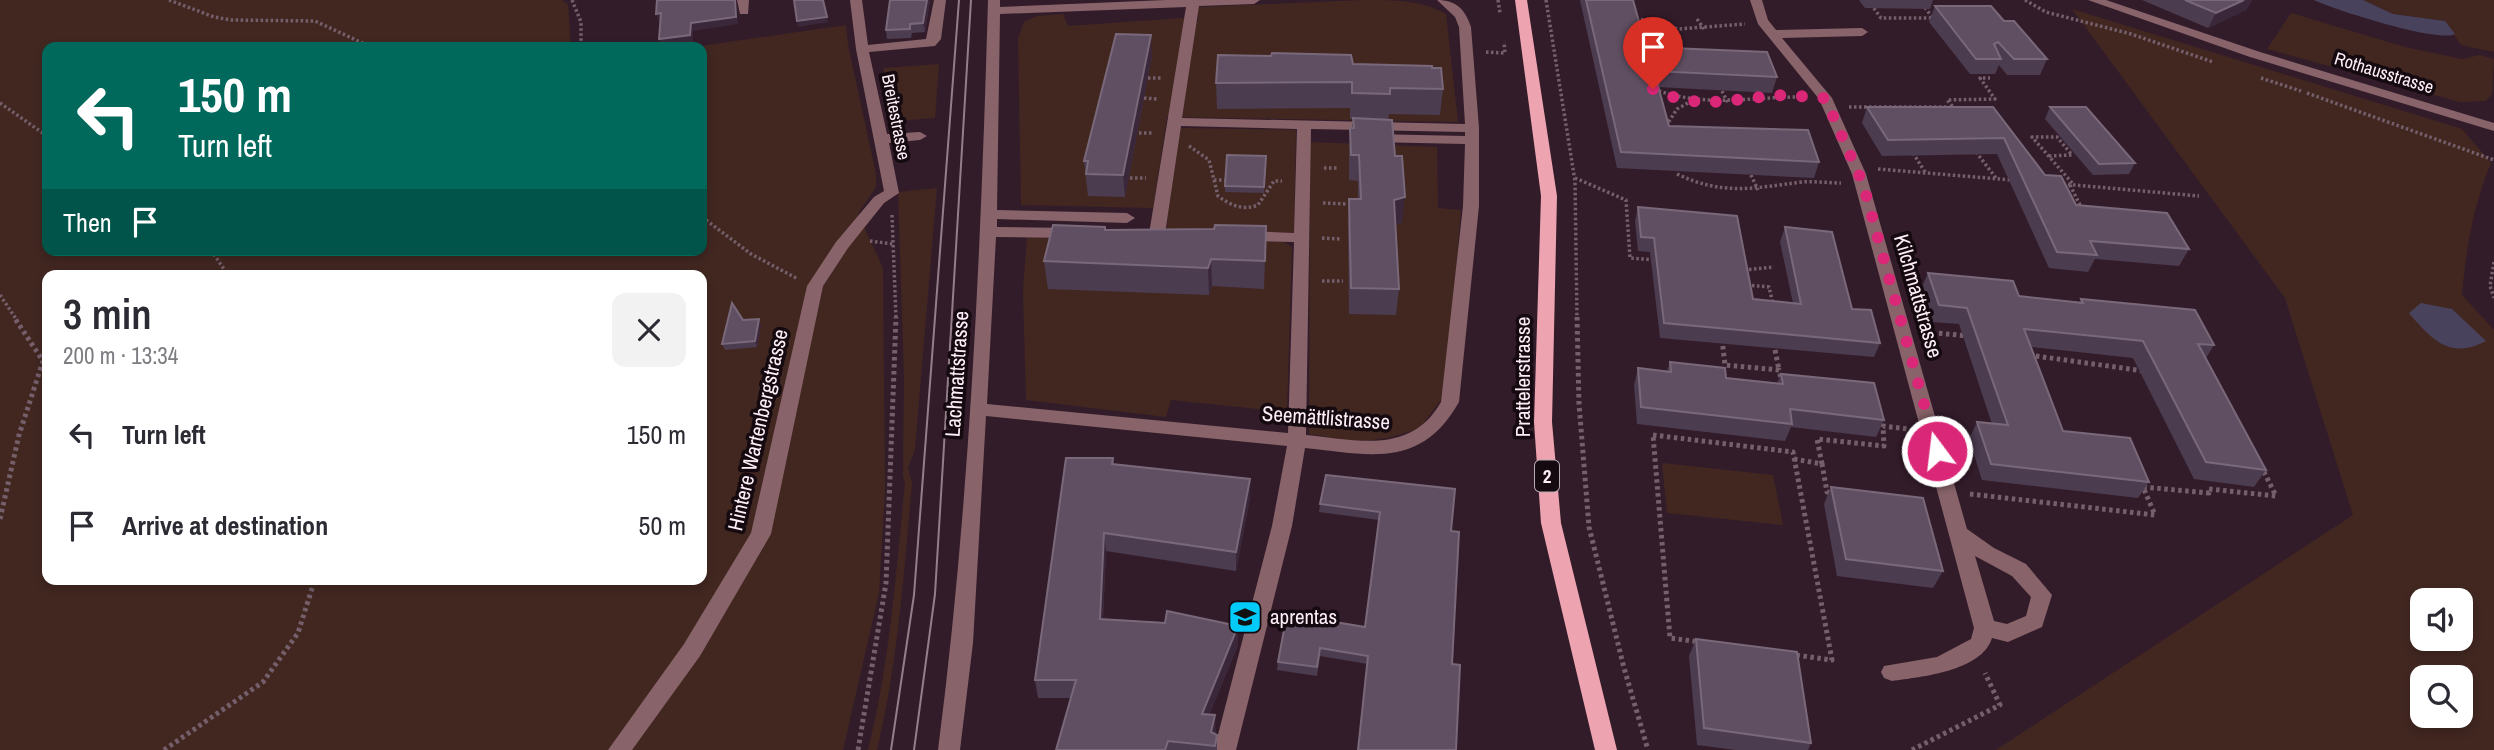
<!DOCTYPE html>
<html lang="en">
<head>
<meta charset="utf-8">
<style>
	:root { --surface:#fff; --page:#f2f2f3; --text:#2b2b33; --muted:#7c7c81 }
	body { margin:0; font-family:"Archivo Narrow",sans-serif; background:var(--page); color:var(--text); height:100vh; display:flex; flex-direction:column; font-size:26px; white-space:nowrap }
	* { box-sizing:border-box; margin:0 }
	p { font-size:23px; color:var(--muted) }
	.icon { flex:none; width:38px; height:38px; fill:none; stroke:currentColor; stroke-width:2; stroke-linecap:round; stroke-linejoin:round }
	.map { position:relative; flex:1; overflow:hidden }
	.sheet { position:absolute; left:42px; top:270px; width:665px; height:315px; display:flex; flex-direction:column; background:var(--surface); border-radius:14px; box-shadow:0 4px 10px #0003 }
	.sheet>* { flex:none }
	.guide { position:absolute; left:42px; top:42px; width:665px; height:214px; border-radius:14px; box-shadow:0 4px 10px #0003; background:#00695c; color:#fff; overflow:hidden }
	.buttons { position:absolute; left:2410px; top:588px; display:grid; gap:14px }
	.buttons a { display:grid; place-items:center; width:63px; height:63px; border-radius:14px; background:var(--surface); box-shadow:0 4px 10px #0003; font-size:35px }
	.pin { position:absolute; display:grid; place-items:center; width:60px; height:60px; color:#fff; margin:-72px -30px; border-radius:50% 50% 50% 0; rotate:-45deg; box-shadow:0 0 7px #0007 }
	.pin .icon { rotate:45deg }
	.me { position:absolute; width:77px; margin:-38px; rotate:345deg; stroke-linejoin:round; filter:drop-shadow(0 0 5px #0008) }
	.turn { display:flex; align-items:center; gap:24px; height:147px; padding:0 21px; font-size:32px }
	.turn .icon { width:91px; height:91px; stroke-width:2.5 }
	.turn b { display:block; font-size:49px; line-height:60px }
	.then { display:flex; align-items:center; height:66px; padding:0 21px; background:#0003; gap:14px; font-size:26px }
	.round { display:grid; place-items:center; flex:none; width:74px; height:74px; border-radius:14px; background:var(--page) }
	.overview { display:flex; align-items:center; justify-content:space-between; height:119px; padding:0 21px }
	h1 { font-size:42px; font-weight:600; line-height:52px }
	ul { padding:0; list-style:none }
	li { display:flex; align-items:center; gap:21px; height:91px; padding:0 21px }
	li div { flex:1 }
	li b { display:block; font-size:26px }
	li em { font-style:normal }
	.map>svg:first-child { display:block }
	.green { fill:#422721; fill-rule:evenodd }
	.water { fill:#48425c }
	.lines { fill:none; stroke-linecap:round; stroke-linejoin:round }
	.path-far1 { stroke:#745f6b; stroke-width:3.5; stroke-dasharray:2.5 2.5; stroke-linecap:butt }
	.path { stroke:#745f6b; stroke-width:5; stroke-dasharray:3.5 3.5; stroke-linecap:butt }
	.minor { fill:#88646a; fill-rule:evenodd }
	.major { fill:#eda4b0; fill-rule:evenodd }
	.tram { stroke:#937f8a; stroke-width:2 }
	.wall { fill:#4c3c50 }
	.shaded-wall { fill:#3a2739 }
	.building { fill:#604f62; stroke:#796879; stroke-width:2 }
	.route { stroke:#db2777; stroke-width:12; stroke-dasharray:0 21.6 }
	.labels { text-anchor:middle; stroke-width:7; stroke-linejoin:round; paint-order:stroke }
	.far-street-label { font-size:18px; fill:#ffeef7; stroke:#140a10 }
	.shield { fill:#140a10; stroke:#b8aab2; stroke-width:2 }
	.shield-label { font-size:19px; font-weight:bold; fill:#ffeef7 }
	.street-label { font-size:21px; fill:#ffeef7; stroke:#140a10 }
	.poi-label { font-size:21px; fill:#ffeef7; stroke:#140a10; text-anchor:start }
</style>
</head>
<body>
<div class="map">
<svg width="2494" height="750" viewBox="0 0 2494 750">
	<rect width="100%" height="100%" fill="#331c2a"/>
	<g class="green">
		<path d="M 0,0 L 562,0 L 568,5 L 571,47 L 47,47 L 47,250 L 702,250 L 702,47 L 694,47 L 846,25 L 848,45 L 876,174 L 876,187 L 858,214 L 883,268 L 885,490 L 879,593 L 843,750 L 0,750 ZM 47,275 L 702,275 L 702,579 L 47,579 Z"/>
		<path d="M 1365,0 C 1394,0 1422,0 1446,14 L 1458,122 L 1167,117 L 1153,208 L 1021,205 L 1018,38 L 1024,22 L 1037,16 L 1063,14 L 1068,26 L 1182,18 L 1198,21 L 1198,7 Z"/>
		<polygon points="2363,0 2494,0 2494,52 2461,45 2445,21 2393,14"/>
		<path d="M 2072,9 L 2462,129 L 2491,163 C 2473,206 2466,249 2462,295 L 2494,330 L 2494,750 L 1996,750 L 2353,515 L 2285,298 ZM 2422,600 L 2460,600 L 2460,639 L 2422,639 ZM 2422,677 L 2460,677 L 2460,716 L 2422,716 Z"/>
		<polygon points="2291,13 2405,47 2462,59 2480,55 2494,59 2492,94 2486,101 2460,102 2267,49"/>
		<polygon points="939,64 935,118 895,121 883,68"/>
		<polygon points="1179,128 1296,130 1294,233 1166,229"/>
		<polygon points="1310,142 1437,147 1438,208 1461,210 1451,332 1441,400 1419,429 1387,438 1355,442 1309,434"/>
		<path d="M 937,188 L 915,449 L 908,468 L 912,483 C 904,573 898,662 877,750 L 868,750 C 890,662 896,573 905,483 L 903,476 L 904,377 L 898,192 Z"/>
		<polygon points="1027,237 1284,242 1292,247 1287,412 1171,400 1166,417 1026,400 1023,291"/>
		<polygon points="1662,463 1773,475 1783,525 1667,513"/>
	</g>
	<g class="water">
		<path d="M 2314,0 L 2363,0 L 2393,14 L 2445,21 L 2455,34 C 2438,43 2335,10 2314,0 Z"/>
		<path d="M 2421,303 L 2452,309 L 2486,341 C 2450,360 2432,340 2409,313 Z"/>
	</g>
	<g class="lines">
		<g class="path-far1">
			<polyline points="169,0 214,17 231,20 315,21 371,47"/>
			<polyline points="572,0 581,22 581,47"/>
			<polyline points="1498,0 1500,13"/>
			<polyline points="1546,0 1575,181 1577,319"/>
			<polyline points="1868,0 1881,18 1933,18 1919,0"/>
			<polyline points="2025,0 2046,12 2131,34 2213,62"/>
			<polyline points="1636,18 1678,29 1745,24"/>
			<polyline points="1697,19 1704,29"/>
			<polyline points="1637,26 1641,26 1643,37 1650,41"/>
			<polyline points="1486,52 1505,53 1504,42"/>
			<polyline points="1648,52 1654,37 1668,29"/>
			<polyline points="1148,78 1161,78"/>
			<polyline points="2261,78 2301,91"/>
			<path d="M 1654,89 C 1702,108 1750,97 1800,97"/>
			<polyline points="1722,91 1728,103"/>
			<polyline points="2307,93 2494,160"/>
			<polyline points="1144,98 1157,99"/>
			<polyline points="0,103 47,136"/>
			<polyline points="1849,107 1953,107 1947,100 1995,99 1980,78 1990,78"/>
			<polyline points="1666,126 1677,109 1688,103"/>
			<polyline points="1134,133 1153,133"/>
			<path d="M 1189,146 L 1209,160 L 1218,196 C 1230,205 1243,211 1258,205 L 1274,181 L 1282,181"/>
			<polyline points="1976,152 1996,178"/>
			<polyline points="1913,153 1925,172"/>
			<polyline points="2049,156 2072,155 2057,137 2032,137 2073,184"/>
			<polyline points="1324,168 1339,168"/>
			<polyline points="1878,169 2012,180"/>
			<path d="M 1677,174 C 1723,196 1754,188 1802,182 C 1815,181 1828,183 1841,183"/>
			<polyline points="1751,175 1758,190"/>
			<polyline points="1130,178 1146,178"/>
			<polyline points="1575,178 1626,200 1630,258 1655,260"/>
			<polyline points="1214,180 1226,180"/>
			<polyline points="2063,184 2199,196"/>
			<polyline points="2070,185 2082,209"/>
			<polyline points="1323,203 1347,204"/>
			<polyline points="892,215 896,319"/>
			<polyline points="702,217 751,254 798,279"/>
			<polyline points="1322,238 1341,239"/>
			<polyline points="870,241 893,244"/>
			<polyline points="211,250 228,275"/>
			<polyline points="2494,262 2490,286 2494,298"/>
			<polyline points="1744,270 1774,267"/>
			<polyline points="1322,281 1343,281"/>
			<polyline points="1747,285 1769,287 1773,304"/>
			<polyline points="0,295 16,319"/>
		</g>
		<g class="path">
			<polyline points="1577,317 1579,404 1589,527 1624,668 1648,750"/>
			<polyline points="1925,332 1969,336"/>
			<polyline points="1722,339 1725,365 1779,370 1781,378"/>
			<polyline points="1775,350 1779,370"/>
			<polyline points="2029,355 2144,371"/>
			<polygon points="1653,435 1793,452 1832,660 1670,638"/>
			<polyline points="1794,459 1822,464 1827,492 1832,493"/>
			<polyline points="1822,464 1817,439 1884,446 1883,426 1908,429"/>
			<polyline points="1970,494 2155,515 2143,487 2209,493 2209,489 2276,496 2262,468"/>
			<polyline points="0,519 19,435 43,361 14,317"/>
			<polyline points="164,750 263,682 298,633 315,579"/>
			<polyline points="858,750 886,583 896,317"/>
			<polyline points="1912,750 2000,705 1985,673"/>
		</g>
		<g class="minor">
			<polygon points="737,0 749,0 748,14 740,14"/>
			<polygon points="850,0 862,0 868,45 926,39 934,0 946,0 941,39 935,46 869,52 887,134 920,132 927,136 920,140 889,143 899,193 884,203 848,248 823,286 771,534 700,656 632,750 608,750 684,644 751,533 807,286 836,242 874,197 884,191 856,49"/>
			<path d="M 988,0 L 1000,0 L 1000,7 L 1166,0 L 1260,0 L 1254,4 L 1199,6 L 1182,118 L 1465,124 L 1459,27 L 1455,17 L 1437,0 C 1456,0 1465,9 1471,27 L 1479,128 L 1479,206 L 1459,402 C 1421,469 1371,455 1305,448 L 1292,526 L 1236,750 L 1214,750 L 1272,526 L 1287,446 L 986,416 L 973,643 L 960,750 L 938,750 C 970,502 981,249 988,0 ZM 1186,7 L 1149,234 L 1157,239 L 1165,234 L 1181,126 L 1297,129 L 1294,233 L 1245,231 L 1237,236 L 1245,241 L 1294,242 L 1288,433 L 987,404 L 996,237 L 1073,238 L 1081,233 L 1073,228 L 997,227 L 997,219 L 1127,223 L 1135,218 L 1127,213 L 997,210 L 1000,14 ZM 1311,129 L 1465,132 L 1465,136 L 1371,134 L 1364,138 L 1371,142 L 1465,144 L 1463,206 L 1441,402 C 1411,455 1357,440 1306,435 Z"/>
			<path d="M 1750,0 L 1762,0 L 1768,20 L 1776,30 L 1862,28 L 1868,32 L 1862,36 L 1782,38 L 1832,98 L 1866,174 L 1967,529 L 1994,548 L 2026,564 L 2052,595 L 2042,627 L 2008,642 L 1992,638 C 1982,671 1921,677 1892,681 L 1884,678 L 1881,672 L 1884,666 L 1937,657 L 1971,639 L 1974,628 L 1852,174 L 1819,99 L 1758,24 ZM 1975,556 L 2012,576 L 2031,597 L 2026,616 L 2007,624 L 1994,621 Z"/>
			<polygon points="2088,0 2106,0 2260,52 2494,123 2494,131 2250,57"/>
		</g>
		<polygon class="major" points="1515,0 1527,0 1557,196 1552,422 1561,523 1617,750 1595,750 1541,523 1534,422 1541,196"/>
		<g class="tram">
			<polyline points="891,750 914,595 959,0"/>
			<polyline points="914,750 935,594 971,0"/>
		</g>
	</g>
	<g class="wall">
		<polygon points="930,0 925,32 912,33 911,38 887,39 886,30"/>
		<polygon points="1580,0 1633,0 1646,47 1777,77 1772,93 1658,87 1669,126 1819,162 1814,178 1617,168"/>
		<polygon points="1859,0 1933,0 1930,9 1865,8"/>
		<polygon points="2142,0 2252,0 2246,10 2208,28"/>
		<polygon points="1935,6 2004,21 2047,59 2040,75 2007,75 1999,65 1995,74 1970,74 1929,22"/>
		<polygon points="1152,56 1125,197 1088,196 1084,161"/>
		<polygon points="1353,64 1443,89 1440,115 1389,114 1388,120 1395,156 1402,223 1395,225 1399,289 1396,315 1349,314 1348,225 1349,199 1358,199 1358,181 1349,180 1349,153 1350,128 1352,128 1353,119 1350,119 1350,108 1217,109 1216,83"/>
		<polygon points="1867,107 1993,107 2045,175 2076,205 2189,249 2179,266 2095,259 2088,272 2049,268 1997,154 1882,156 1862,123"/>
		<polygon points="2050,107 2135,163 2129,174 2093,175 2045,119"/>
		<polygon points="1266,156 1264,193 1225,192 1225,186"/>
		<polygon points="1638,207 1753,299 1793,303 1780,242 1785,227 1880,343 1874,357 1660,338 1650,252 1638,251 1635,221"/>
		<polygon points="1266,226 1264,289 1212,286 1209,295 1048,289 1044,261 1106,230 1214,229"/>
		<polygon points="1928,273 2019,296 2079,302 2081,299 2214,345 2206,358 2266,470 2254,487 2194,479 2133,358 2031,347 2063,431 2149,482 2138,498 1982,480 1969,439 1977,422 1992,424 1959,324 1931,322 1921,289"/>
		<polygon points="743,320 761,325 757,347 725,350 722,344"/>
		<polygon points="1670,362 1726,378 1777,383 1781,374 1884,420 1876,437 1791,427 1785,441 1637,424 1634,385 1638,368 1667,371"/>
		<polygon points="1113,458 1114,464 1250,498 1236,571 1106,551 1103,619 1238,626 1238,645 1209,715 1215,734 1217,735 1217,750 1056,750 1071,698 1038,698 1035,680"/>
		<polygon points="1831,487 1943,571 1933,588 1837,576 1824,504"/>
		<polygon points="1455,489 1368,664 1320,656 1317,676 1277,670 1278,662 1365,627 1379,520 1319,512 1320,504"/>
		<polygon points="1696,639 1811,743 1808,750 1736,750 1697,745 1689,656"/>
	</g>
	<g class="shaded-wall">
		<polygon points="735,0 736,0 738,24 693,31 693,42 662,46 659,39"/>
		<polygon points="927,0 930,0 925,32 923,23"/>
		<polygon points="2244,0 2252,0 2246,10 2208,28 2216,13"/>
		<polygon points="661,13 664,21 659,21 656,14"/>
		<polygon points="827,17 828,22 798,27 797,21"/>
		<polygon points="1151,35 1152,56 1125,197 1123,175"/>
		<polygon points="1405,197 1402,223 1391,226 1394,200"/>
		<polygon points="1211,259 1212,286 1209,295 1208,268"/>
		<polygon points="759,319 761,325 757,347 755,341"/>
		<polygon points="1250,479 1250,498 1236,571 1236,552"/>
		<polygon points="1104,533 1106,551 1102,637 1100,619"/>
		<polygon points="1238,626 1238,645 1202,732 1202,714"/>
		<polygon points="1215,715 1216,733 1212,746 1211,732"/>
	</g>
	<g class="building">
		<polygon points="657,0 735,0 736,17 691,23 690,35 659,39 661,13 656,14"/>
		<polygon points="794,0 823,0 827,17 797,21"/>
		<polygon points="890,0 927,0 923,23 910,24 910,29 886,30"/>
		<polygon points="1586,0 1633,0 1646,47 1767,52 1777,77 1654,71 1669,126 1808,130 1819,162 1621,152"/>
		<polygon points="2185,0 2244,0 2216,13"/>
		<polygon points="1935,6 1991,6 2004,21 2014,21 2047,59 2014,59 1998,42 1994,44 2001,59 1976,59"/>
		<polygon points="1116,34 1151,35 1123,175 1086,174 1088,161 1084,161"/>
		<polygon points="1272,53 1351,55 1353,64 1432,66 1432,68 1441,68 1443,89 1390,88 1390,94 1352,93 1352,82 1216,83 1218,55 1271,56"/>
		<polygon points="1867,107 1993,107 2045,175 2061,176 2076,205 2167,213 2189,249 2090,241 2097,255 2057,252 2004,138 1888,140"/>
		<polygon points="2050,107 2086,107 2135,163 2099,164"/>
		<polygon points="1353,118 1392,120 1395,156 1402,156 1405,197 1394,200 1399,289 1351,288 1349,199 1361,199 1359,155 1351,155 1350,128 1354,128"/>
		<polygon points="1227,155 1266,156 1264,187 1225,186"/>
		<polygon points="1638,207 1737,216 1753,299 1801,304 1785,227 1832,232 1852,309 1871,310 1880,343 1664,323 1654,238 1641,237"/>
		<polygon points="1053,225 1105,227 1105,230 1214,229 1215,225 1266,226 1265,261 1211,259 1208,268 1044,261"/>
		<polygon points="1928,273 2013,281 2019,296 2083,303 2081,299 2195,310 2214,345 2198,344 2266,470 2206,462 2143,341 2024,329 2063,431 2130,438 2149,482 1991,464 1977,422 2008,425 1967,308 1939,305"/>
		<polygon points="732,303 743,320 759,319 755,341 722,344"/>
		<polygon points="1670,362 1725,368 1726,378 1783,384 1781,374 1874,383 1884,420 1790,409 1792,424 1641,407 1638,368 1671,372"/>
		<polygon points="1066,458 1113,458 1112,464 1250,479 1236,552 1104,533 1100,619 1165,623 1167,611 1238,626 1202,714 1215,715 1211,732 1217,735 1215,746 1168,741 1165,750 1056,750 1076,680 1035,680"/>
		<polygon points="1326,475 1455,489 1451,531 1459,532 1452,664 1460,665 1456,750 1358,750 1368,656 1320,648 1317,667 1278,662 1287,614 1365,627 1380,512 1320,504"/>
		<polygon points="1831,487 1923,498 1943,571 1846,559"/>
		<polygon points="1696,639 1797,652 1811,743 1704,728"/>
	</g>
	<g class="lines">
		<path class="route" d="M 1653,89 C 1697,110 1725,100 1771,96 C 1788,94 1807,97 1825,98 L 1863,184 L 1937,451"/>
	</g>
	<defs>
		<symbol id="school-square" viewBox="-11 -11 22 22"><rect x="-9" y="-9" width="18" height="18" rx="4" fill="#02cbf9" stroke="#140a10"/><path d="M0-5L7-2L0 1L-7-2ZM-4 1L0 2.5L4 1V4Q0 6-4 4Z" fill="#111"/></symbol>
	</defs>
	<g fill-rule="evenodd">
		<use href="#school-square" x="1226" y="598" width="38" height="38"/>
	</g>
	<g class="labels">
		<g class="far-street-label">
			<text transform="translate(2384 73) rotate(17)" y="6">Rothausstrasse</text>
			<text transform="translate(896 117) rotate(79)" y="6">Breitestrasse</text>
		</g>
		<rect class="shield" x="1535" y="460.5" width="24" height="31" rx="5"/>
		<g class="shield-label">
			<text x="1547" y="483">2</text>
		</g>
		<g class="street-label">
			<text transform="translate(1918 296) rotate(74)" y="7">Kilchmattstrasse</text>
			<text transform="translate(957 374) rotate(-86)" y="7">Lachmattstrasse</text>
			<text transform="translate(1523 377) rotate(-90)" y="7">Prattelerstrasse</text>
			<text transform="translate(1326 418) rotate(4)" y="7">Seemättlistrasse</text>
			<text transform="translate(758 430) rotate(-77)" y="7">Hintere Wartenbergstrasse</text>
		</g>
		<g class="poi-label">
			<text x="1270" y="624">aprentas</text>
		</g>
	</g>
</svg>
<div class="buttons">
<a><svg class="icon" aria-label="sound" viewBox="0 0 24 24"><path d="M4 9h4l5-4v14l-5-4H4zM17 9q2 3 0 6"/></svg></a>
<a><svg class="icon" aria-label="search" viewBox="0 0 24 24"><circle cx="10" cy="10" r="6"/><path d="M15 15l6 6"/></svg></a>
</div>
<div class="pin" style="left:1653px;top:89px;background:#d93025"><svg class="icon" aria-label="arrive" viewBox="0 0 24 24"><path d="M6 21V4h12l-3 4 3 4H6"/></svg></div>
<svg class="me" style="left:1937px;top:451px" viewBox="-20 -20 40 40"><circle r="17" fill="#db2777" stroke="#fff" stroke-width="3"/><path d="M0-11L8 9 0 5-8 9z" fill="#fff"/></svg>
<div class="guide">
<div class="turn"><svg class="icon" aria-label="left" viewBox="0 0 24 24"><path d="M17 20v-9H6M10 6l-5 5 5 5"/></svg><div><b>150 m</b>Turn left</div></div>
<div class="then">Then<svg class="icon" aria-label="arrive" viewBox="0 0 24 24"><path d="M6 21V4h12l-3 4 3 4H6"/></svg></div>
</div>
<section class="sheet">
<div class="overview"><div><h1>3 min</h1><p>200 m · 13:34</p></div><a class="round"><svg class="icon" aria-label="close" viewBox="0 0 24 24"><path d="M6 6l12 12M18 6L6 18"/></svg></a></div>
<ul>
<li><svg class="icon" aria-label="left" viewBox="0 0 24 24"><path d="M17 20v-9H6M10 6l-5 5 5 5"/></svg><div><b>Turn left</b></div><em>150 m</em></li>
<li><svg class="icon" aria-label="arrive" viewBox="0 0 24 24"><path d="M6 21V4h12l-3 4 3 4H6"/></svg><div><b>Arrive at destination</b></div><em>50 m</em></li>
</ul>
</section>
</div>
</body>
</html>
